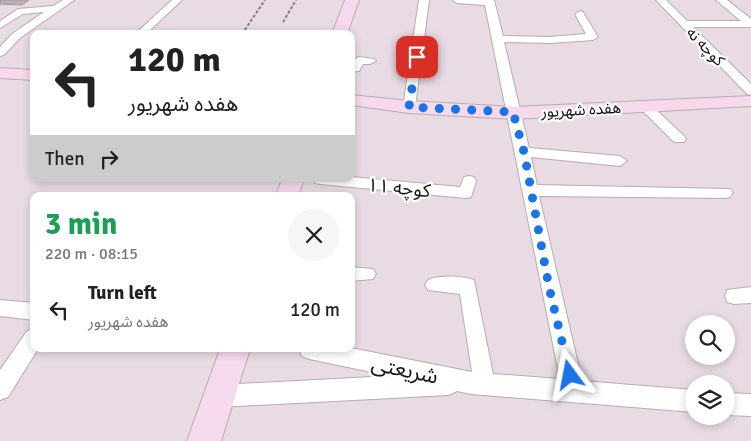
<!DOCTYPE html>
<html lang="en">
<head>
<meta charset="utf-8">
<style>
	:root { --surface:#fff; --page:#f6f6f6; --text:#222; --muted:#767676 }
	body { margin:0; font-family:Signika,"Noto Sans Arabic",sans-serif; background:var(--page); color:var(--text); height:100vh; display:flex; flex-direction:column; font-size:19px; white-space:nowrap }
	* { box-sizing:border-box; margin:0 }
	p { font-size:16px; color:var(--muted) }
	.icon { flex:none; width:28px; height:28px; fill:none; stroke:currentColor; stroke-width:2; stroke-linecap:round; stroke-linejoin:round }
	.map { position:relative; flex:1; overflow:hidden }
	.sheet { position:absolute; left:30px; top:192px; width:325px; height:160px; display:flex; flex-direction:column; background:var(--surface); border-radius:10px; box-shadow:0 2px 8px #0003 }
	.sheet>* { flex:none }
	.top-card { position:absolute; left:30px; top:30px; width:325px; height:152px; border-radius:10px; box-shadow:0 2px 8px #0003; background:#fff; color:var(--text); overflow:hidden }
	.tools { position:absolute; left:685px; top:315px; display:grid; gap:10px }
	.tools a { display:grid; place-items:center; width:50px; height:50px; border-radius:50%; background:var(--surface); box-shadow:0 2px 8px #0003; font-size:25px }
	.pin { position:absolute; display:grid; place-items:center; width:42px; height:42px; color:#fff; margin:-21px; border-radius:10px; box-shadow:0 2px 8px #0006 }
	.me { position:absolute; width:55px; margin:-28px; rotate:347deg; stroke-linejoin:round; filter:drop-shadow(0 0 4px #0008) }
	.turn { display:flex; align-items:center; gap:18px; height:105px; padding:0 15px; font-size:22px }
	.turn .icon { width:65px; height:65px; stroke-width:2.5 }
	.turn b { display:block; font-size:35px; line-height:42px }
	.then { display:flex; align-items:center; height:48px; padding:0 15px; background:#0003; gap:10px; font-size:19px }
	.round { display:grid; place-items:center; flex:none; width:52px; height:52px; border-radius:26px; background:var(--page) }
	.overview { display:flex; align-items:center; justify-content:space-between; height:85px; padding:0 15px }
	h1 { font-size:30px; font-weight:700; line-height:38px; color:#1e9e55 }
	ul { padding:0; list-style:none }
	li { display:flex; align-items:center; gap:15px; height:65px; padding:0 15px }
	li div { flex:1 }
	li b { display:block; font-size:19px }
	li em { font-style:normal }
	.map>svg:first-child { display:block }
	.building { fill:#bcafb6; stroke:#a4979e }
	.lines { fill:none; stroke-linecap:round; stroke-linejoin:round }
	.minor-casing { stroke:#b8abb2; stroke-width:2 }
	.secondary-casing { stroke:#b8abb2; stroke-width:2 }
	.path { stroke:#857d82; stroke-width:2; stroke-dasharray:3 2; stroke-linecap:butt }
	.minor { fill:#fff; fill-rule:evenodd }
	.secondary { fill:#f7d9ec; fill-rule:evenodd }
	.route { stroke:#1a73e8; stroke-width:9; stroke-dasharray:0 16.2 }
	.labels { text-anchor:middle; stroke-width:4.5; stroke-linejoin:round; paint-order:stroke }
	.far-street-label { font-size:16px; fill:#191517; stroke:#fff }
	.street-label { font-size:19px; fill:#191517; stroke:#fff }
	.near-street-label { font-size:22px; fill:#191517; stroke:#fff }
</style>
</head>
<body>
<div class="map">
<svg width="751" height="441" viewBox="0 0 751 441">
	<rect width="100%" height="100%" fill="#e8dbe3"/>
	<polygon class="building" points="0,0 29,0 22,5 0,4"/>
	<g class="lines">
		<defs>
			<g id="minor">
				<polygon points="63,0 74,0 20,38 4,55 0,56 0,47 12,34 44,12 23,14 0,28 0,21 18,9 53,6"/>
				<polygon points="172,0 182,0 146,34 135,34"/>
				<polygon points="419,0 429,0 415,107 409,111 403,107"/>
				<path d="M 452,0 L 494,0 L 503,36 L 550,37 L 586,34 L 575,14 L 580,11 L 583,12 L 598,37 L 593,40 L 550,43 L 504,42 L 529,148 L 620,156 L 627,161 L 620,166 L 531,157 L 537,185 L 730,189 L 733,193 L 730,197 L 725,198 L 539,196 L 582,381 L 694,390 L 694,412 L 471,394 L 457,391 L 449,395 L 219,407 L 211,404 L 208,396 L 211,388 L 219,385 L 391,376 L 309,359 L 302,356 L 299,349 L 351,348 L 472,372 L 460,294 L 428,290 L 425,285 L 428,280 C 440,275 462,276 474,280 L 493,374 L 560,379 L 485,5 L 457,3 Z"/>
				<polygon points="656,0 666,0 687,21 741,21 716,0 727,0 751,19 751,27 693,27 751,84 751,95 747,94"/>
				<polygon points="359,57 374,59 376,61 370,64 363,64 359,71 351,72 353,60"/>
				<polygon points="645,102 649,103 684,136 686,139 684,142 674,142 641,109 639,106 641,103"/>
				<polygon points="469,176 474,177 476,181 471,197 466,198 320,184 315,183 313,179 351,179 351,177 460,187 464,177"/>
				<polygon points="351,267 373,269 376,274 373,279 351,281"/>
				<polygon points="751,287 751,303 734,304 727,302 725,296 727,290"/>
				<polygon points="0,300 34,303 34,320 0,316"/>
				<polygon points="34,329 34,349 38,349 8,397 0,400 0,370 27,331"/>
				<polygon points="726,393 751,394 751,416 726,415"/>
			</g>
			<g id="secondary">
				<polygon points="345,0 359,0 347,34 332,34"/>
				<polygon points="0,68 34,70 34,80 0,78"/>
				<polygon points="351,95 409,101 513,107 751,96 751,106 513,119 409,113 351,105"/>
				<polygon points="282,179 304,179 298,196 276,196"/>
				<polygon points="220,349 250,349 221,441 187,441"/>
			</g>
		</defs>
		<use href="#minor" class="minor-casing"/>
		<use href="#secondary" class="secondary-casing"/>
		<g class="path">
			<polyline points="283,22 296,0"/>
			<polyline points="242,34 265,0"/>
		</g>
		<use href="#minor" class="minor"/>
		<use href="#secondary" class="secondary"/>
	</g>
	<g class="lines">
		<polyline class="route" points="417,57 409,107 513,112 524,152 549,287 570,375"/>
	</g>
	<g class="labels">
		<g class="far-street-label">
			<text transform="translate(706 46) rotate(46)" y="6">کوچه نه</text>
			<text transform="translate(581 109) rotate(-3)" y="6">هفده شهریور</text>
		</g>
		<g class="street-label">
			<text transform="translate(399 187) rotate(6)" y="7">کوچه ۱۱</text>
		</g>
		<g class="near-street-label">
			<text transform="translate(405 369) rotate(12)" y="8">شریعتی</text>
		</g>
	</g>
</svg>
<div class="tools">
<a><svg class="icon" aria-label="search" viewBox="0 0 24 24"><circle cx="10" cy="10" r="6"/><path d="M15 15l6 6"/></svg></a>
<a><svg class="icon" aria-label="layers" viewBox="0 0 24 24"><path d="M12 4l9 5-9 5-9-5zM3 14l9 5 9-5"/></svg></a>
</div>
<div class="pin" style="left:417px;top:57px;background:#d93025"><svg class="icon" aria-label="arrive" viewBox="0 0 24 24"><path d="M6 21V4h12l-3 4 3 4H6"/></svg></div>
<svg class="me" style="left:570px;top:375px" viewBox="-20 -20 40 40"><path d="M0-17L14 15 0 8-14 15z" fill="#1a73e8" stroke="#fff" stroke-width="4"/></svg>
<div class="top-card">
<div class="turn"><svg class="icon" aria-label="left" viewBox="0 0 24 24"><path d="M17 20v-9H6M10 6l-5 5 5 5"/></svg><div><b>120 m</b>هفده شهریور</div></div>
<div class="then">Then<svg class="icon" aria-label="right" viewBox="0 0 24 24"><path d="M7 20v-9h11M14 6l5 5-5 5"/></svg></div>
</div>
<section class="sheet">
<div class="overview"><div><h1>3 min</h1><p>220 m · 08:15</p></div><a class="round"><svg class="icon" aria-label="close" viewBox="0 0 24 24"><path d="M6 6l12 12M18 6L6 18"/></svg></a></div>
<ul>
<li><svg class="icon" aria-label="left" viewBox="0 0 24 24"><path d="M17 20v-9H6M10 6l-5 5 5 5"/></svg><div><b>Turn left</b><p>هفده شهریور</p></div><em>120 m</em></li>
</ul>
</section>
</div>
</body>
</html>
